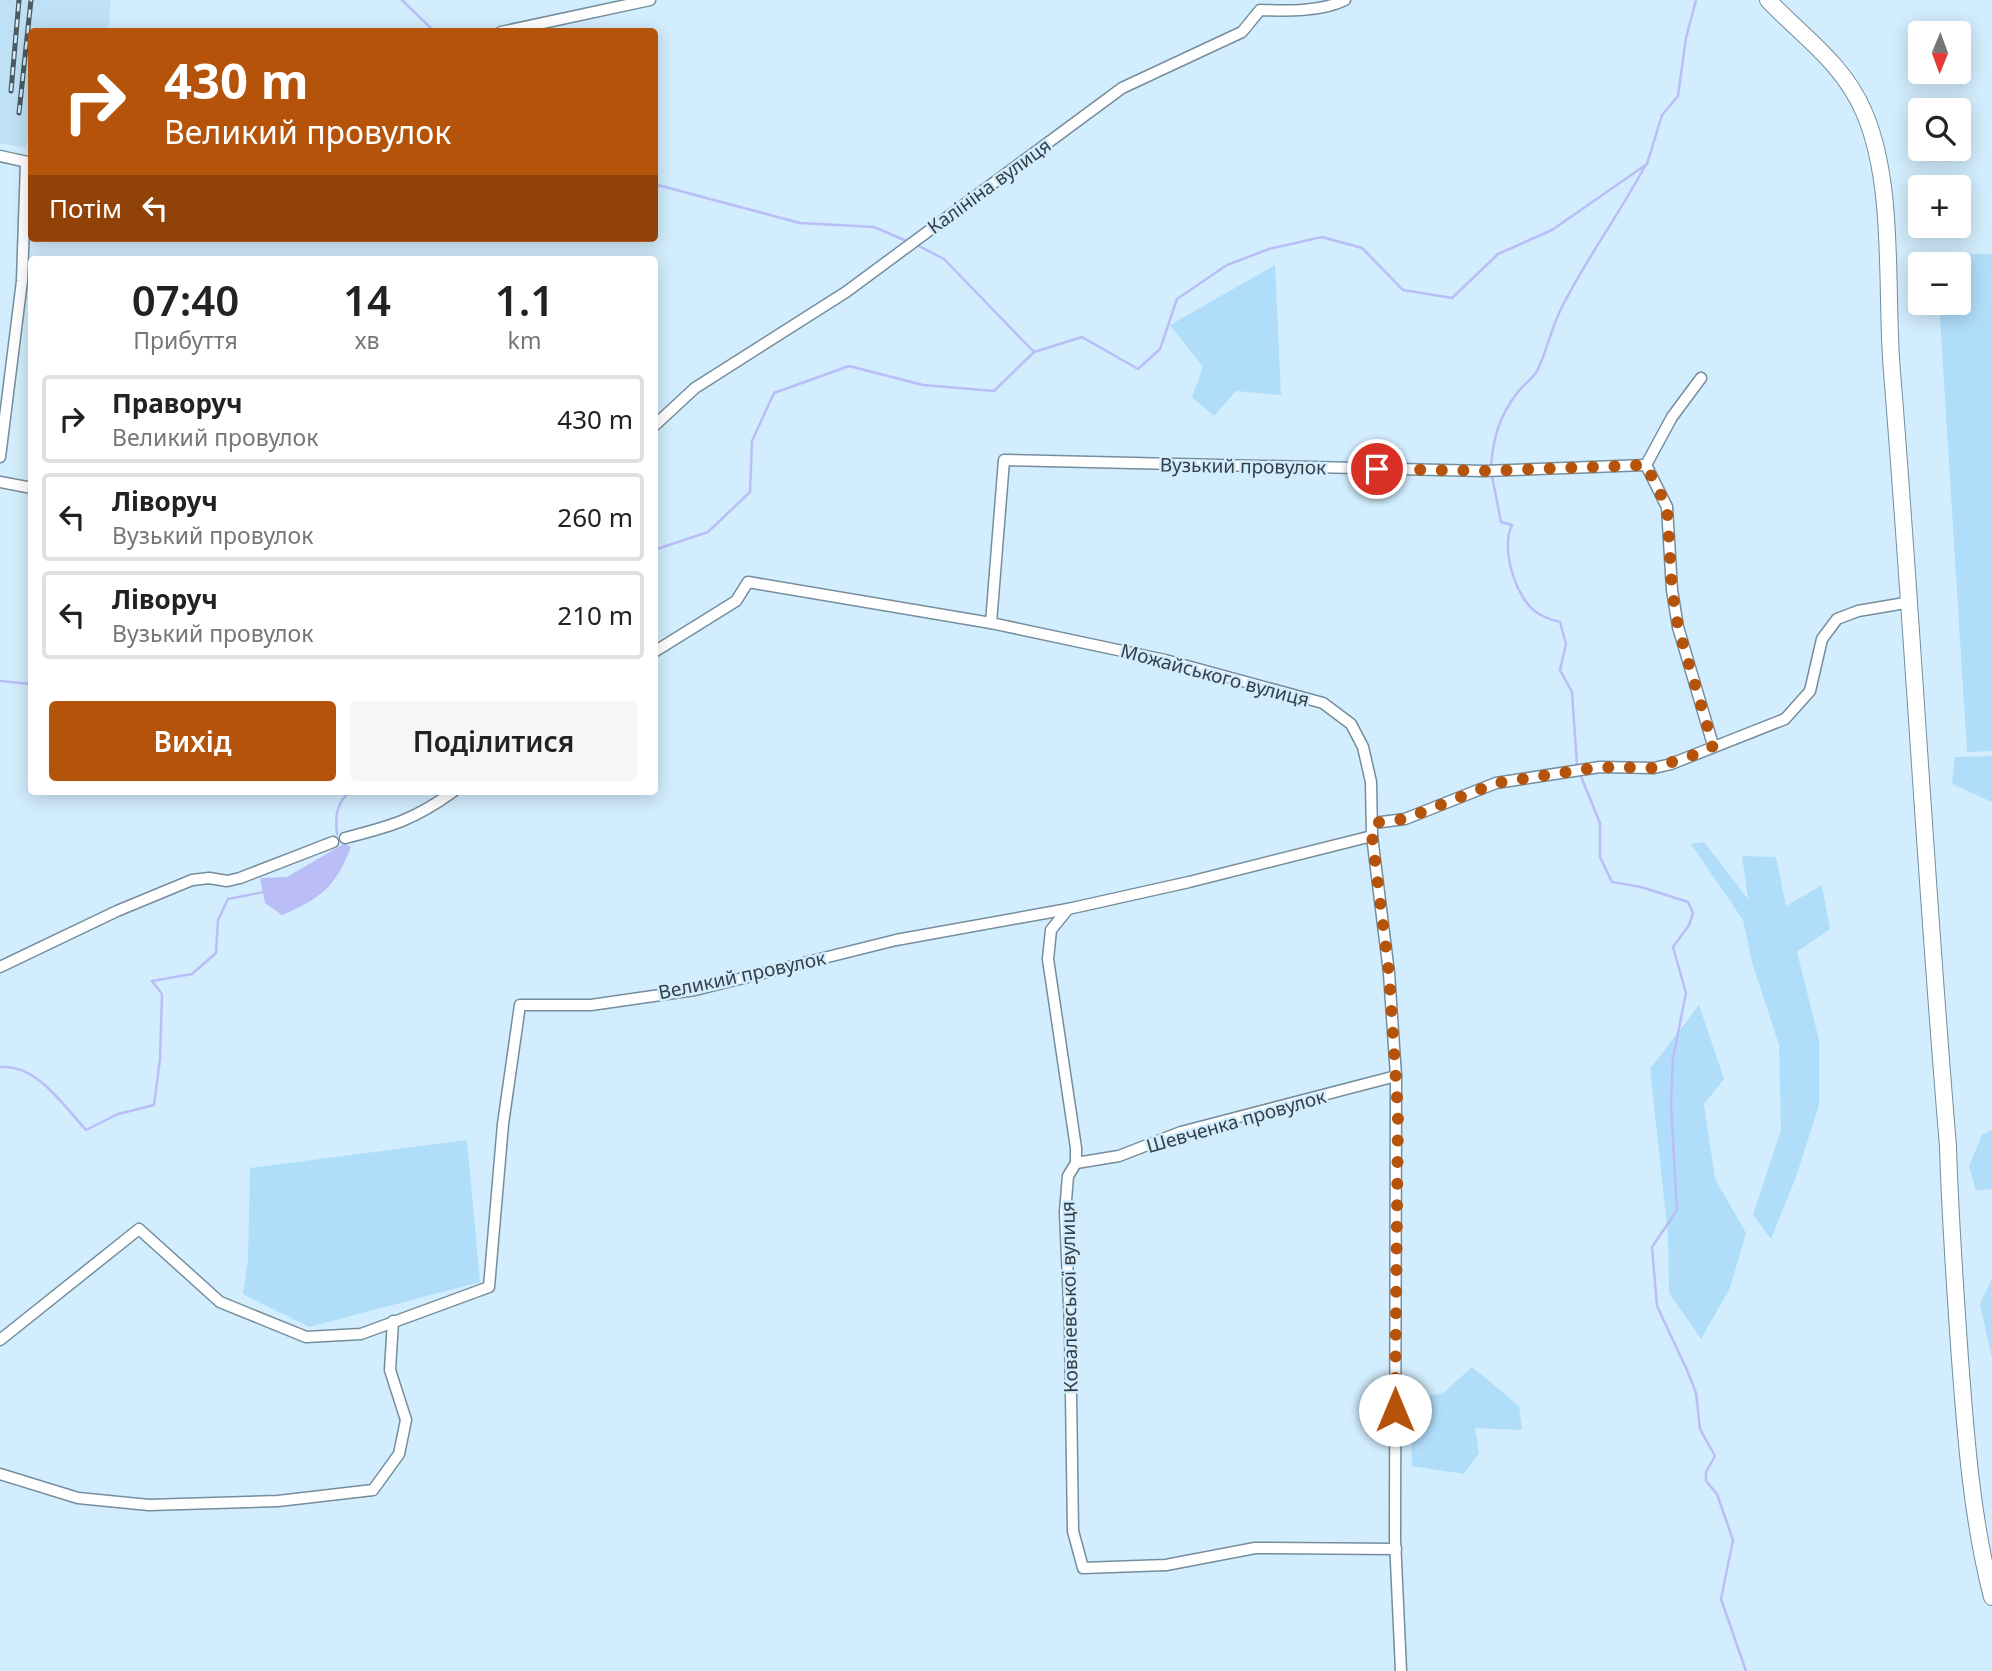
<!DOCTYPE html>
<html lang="uk">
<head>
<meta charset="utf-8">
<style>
	:root { --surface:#fff; --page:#f6f6f6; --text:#222; --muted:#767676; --line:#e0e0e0; --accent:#b45309 }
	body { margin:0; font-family:"Noto Sans",sans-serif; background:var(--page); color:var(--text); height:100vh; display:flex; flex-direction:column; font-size:26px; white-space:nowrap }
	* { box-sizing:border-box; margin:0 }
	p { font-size:23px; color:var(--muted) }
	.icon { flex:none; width:38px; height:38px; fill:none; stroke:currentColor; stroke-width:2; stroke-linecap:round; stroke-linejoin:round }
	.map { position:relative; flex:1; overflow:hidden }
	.drawer { position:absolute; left:28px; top:256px; width:630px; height:539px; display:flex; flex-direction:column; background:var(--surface); border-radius:7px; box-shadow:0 4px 18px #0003 }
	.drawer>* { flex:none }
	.hud { position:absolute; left:28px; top:28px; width:630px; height:214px; border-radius:7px; box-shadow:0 4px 18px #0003; background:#b45309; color:#fff; overflow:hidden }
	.needle { width:46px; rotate:181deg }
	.controls { position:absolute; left:1908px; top:21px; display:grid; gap:14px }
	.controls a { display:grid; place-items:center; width:63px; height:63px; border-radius:7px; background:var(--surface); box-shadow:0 4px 18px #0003; font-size:35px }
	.pin { position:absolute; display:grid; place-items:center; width:60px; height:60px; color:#fff; margin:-30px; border:4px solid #fff; border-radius:50%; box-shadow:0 2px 7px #0007 }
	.me { position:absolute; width:77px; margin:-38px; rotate:0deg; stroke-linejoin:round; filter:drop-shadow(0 0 5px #0008) }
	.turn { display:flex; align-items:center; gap:24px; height:147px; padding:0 21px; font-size:32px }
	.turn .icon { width:91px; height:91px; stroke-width:2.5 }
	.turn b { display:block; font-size:49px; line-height:60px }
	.then { display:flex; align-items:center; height:66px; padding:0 21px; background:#0003; gap:14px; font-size:26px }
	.eta { display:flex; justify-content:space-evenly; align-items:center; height:119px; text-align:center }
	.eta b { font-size:42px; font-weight:600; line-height:49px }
	.primary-button { display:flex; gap:14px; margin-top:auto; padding:14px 21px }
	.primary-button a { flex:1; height:80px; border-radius:7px; background:var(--accent); color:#fff; font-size:28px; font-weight:600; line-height:80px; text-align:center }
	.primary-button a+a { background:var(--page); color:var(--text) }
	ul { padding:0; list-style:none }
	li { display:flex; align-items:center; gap:21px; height:88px; margin:0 14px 10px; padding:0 7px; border:4px solid var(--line); border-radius:7px }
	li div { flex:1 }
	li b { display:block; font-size:26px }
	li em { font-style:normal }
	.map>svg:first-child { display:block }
	.built { fill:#bfe1f5 }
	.green { fill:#b0defa }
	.water { fill:#bbbdf6 }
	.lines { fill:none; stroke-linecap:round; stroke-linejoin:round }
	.stream { stroke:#bbbdf6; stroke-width:2.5 }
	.minor-casing { stroke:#758d9c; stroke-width:13 }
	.secondary-casing { stroke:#758d9c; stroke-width:18 }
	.minor { stroke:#fff; stroke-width:10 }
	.secondary { stroke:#fff; stroke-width:16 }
	.rail-casing { stroke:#4c5a61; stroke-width:5 }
	.rail { stroke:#d2edfd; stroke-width:2.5; stroke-dasharray:8; stroke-linecap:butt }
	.route { stroke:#b45309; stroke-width:12; stroke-dasharray:0 21.6 }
	.labels { text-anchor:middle; stroke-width:5; stroke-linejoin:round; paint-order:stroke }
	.street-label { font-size:19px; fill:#343f45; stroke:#d2edfd }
</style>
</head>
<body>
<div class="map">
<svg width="1992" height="1671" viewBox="0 0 1992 1671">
	<rect width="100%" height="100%" fill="#d2edfd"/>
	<polygon class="built" points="0,0 111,0 108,31 32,32 32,110 26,148 0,143"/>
	<g class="green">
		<polygon points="1970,254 1992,254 1992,751 1967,752 1939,303 1958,303 1958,268"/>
		<polygon points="1275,265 1281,395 1236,391 1214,416 1192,397 1203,367 1170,325"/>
		<polygon points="1992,756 1992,802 1952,784 1955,757"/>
		<polygon points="1704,842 1748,899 1742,856 1776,857 1786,906 1822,885 1830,929 1797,952 1819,1040 1819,1105 1796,1177 1771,1239 1753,1215 1781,1130 1779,1045 1752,962 1743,920 1691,844"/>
		<polygon points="1699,1005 1724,1079 1704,1104 1715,1179 1746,1233 1730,1288 1701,1339 1669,1293 1668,1235 1650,1069"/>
		<polygon points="1992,1130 1992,1189 1976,1191 1969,1166 1982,1135"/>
		<polygon points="467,1140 480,1282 309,1327 243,1294 248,1259 250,1168"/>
		<polygon points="1992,1278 1992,1359 1980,1304"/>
		<polygon points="1472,1367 1519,1406 1522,1430 1475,1428 1479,1453 1464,1474 1412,1466 1410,1397 1442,1394"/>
	</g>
	<path class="water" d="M 345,843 L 351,847 C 335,888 321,898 282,915 L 265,903 L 260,878 L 287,877 Z"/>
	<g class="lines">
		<g class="stream">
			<polyline points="402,0 435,32"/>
			<polyline points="654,184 800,223 874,227 909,242"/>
			<polyline points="915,244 944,259 1033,351"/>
			<path d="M 1491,467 C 1493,438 1499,417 1517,393 C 1523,385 1534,378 1538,369 C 1547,350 1551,329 1561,309 C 1585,260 1619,215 1645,166"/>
			<path d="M 1492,476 L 1501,522 L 1512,525 C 1500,548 1516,601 1539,614 C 1545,618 1553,620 1560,622 L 1566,644 L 1560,670 L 1572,692 L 1577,765"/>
			<polyline points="654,550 708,532 750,492 752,441 774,393 849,366 923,385 994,391 1034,352 1082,337 1138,369 1160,349 1177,299 1227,265 1269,249 1322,237 1362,248 1403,290 1452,298 1498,254 1552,230 1647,164 1662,115 1678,96 1686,38 1696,0"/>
			<polyline points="0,681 32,684"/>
			<polyline points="1580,774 1600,823 1600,857 1612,882 1641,887 1688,902 1693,913 1689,925 1673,947 1686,993 1673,1058 1671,1105 1677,1210 1652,1247 1657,1306 1687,1370 1696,1393 1700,1429 1715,1456 1706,1472 1706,1481 1717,1494 1733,1540 1721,1599 1746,1671"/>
			<path d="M 337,834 C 335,817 336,802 351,791"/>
			<path d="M 0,1067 C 37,1064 63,1105 86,1130 L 118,1114 L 154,1105 L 160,1059 L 162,994 L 152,981 L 192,974 L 216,953 L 218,920 L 228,899 L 264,892"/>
		</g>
		<defs>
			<g id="minor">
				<polyline points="501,32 650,0"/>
				<polyline points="0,156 32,163"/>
				<path d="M 654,426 L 695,388 L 846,292 L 1122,88 L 1242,32 L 1260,10 C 1286,11 1321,12 1345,0"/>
				<polyline points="0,457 22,281 26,163"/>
				<polyline points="1646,465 1672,417 1701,378"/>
				<polyline points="0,482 32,488"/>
				<polyline points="991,623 1004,460 1484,471 1646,465 1667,507 1672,590 1678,627 1713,745"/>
				<polyline points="654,652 736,601 748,582 991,623 1165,660 1323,703 1351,724 1363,747 1371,782 1372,836 1389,973 1396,1076 1395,1539 1401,1671"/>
				<polyline points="1374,823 1405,819 1496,783 1600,767 1654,768 1671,764 1785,719 1810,691 1822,639 1837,619 1858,611 1911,602"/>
				<path d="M 345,838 C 392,826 414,820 454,791"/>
				<polyline points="1068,909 1051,930 1048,959 1076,1148 1076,1163 1068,1176 1065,1212 1070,1326 1073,1531 1083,1568 1166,1565 1255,1548 1396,1549"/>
				<polyline points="0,967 117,911 192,880 209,878 227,881 240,878 333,842"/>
				<polyline points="1076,1163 1119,1156 1181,1132 1396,1076"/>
				<polyline points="0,1340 139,1229 220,1302 306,1337 361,1334 489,1287 503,1124 520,1005 591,1005 695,990 896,940 1068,909 1189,882 1372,836"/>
				<polyline points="0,1474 78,1498 149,1505 278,1501 373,1490 399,1454 406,1420 390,1370 393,1321"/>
			</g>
			<path id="secondary" d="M 1768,0 C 1803,37 1843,63 1864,112 C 1896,186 1885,292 1892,372 C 1913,630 1926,888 1948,1146 C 1950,1217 1955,1288 1960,1359 C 1966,1440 1972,1519 1992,1597"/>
		</defs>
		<use href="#minor" class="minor-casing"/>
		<use href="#secondary" class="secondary-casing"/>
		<use href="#minor" class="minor"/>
		<use href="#secondary" class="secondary"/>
		<defs>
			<g id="rail">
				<polyline points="11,91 19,0"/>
				<polyline points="19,113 31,0"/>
			</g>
		</defs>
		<use href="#rail" class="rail-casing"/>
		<use href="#rail" class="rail"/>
	</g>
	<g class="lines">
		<polyline class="route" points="1377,469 1484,471 1646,465 1667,507 1672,590 1678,627 1713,746 1702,752 1654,768 1600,767 1496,783 1405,819 1374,823 1372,836 1389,973 1398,1113 1395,1410"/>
	</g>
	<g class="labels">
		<g class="street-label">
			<text transform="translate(989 186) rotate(-36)" y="7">Калініна вулиця</text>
			<text transform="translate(1243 466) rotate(1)" y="7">Вузький провулок</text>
			<text transform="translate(1215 675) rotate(15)" y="7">Можайського вулиця</text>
			<text transform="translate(742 975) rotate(-12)" y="7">Великий провулок</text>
			<text transform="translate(1236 1121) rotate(-16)" y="7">Шевченка провулок</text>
			<text transform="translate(1069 1297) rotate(-91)" y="7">Ковалевської вулиця</text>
		</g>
	</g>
</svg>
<div class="controls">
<a><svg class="needle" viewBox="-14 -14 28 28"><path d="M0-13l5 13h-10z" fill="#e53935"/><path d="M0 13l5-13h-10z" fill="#767676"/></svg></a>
<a><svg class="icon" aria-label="search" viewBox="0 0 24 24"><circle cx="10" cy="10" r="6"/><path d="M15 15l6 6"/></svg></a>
<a>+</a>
<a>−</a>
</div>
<div class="pin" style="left:1377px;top:469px;background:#d93025"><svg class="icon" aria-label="arrive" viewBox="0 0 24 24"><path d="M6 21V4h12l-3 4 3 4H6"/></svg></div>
<svg class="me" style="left:1395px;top:1410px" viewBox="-20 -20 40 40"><circle r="19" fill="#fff"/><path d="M0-13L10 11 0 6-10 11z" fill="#b45309"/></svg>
<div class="hud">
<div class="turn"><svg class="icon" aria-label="right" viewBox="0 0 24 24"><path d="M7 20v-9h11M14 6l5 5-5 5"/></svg><div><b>430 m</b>Великий провулок</div></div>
<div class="then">Потім<svg class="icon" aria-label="left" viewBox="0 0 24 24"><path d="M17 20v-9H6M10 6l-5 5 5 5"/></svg></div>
</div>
<section class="drawer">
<div class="eta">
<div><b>07:40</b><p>Прибуття</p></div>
<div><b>14</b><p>хв</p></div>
<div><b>1.1</b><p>km</p></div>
</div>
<ul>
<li><svg class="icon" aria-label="right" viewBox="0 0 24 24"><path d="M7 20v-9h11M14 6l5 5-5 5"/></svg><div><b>Праворуч</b><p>Великий провулок</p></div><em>430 m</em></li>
<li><svg class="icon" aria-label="left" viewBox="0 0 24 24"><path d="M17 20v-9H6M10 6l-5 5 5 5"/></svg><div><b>Ліворуч</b><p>Вузький провулок</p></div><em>260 m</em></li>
<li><svg class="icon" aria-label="left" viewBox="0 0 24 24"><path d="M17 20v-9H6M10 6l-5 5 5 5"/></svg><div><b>Ліворуч</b><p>Вузький провулок</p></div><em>210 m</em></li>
</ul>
<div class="primary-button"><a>Вихід</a><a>Поділитися</a></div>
</section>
</div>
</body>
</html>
